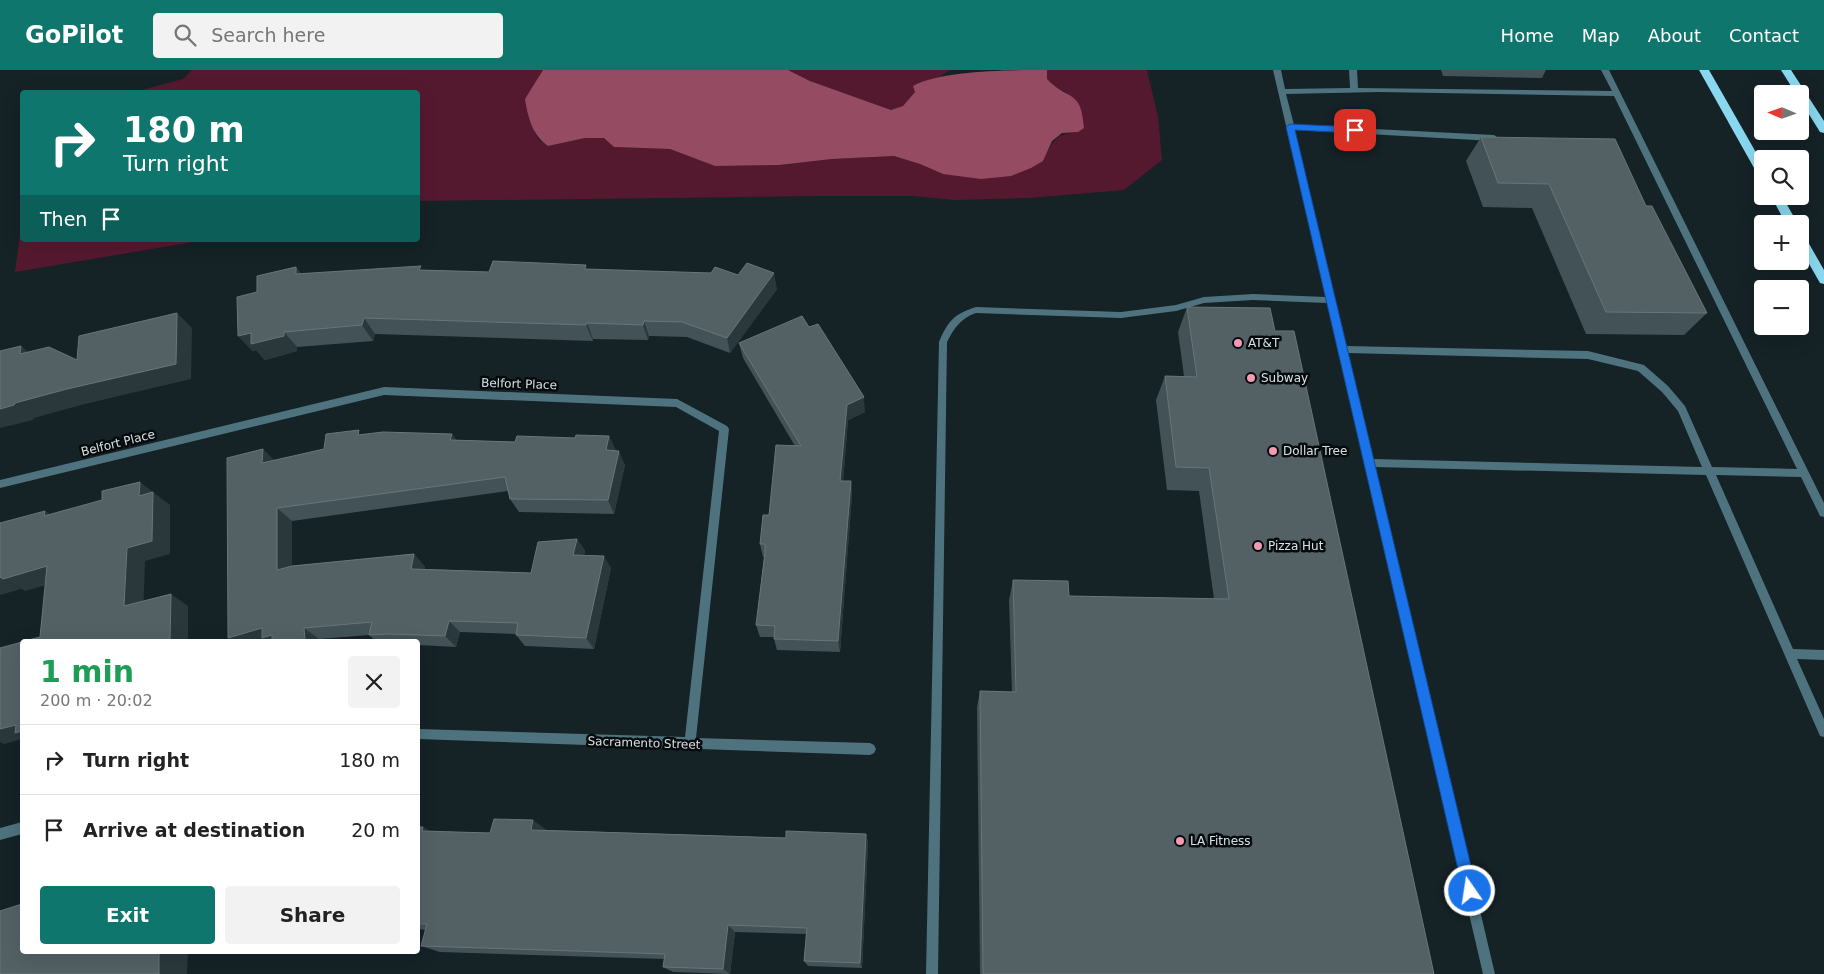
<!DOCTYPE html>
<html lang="en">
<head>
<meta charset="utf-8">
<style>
	:root { --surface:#fff; --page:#f2f2f2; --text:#222; --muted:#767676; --line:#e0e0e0; --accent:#0f766e }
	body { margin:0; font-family:"DejaVu Sans",sans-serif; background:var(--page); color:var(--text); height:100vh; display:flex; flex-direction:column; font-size:19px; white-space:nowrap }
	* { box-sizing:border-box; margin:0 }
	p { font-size:16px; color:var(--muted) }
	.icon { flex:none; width:28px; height:28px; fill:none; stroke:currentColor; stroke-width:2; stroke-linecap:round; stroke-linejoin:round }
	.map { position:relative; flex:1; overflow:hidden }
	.details { position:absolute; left:20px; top:569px; width:400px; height:315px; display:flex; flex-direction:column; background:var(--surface); border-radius:5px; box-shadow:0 5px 20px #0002 }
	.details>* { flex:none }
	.banner { position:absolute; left:20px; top:20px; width:400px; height:152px; border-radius:5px; box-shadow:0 5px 20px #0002; background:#0f766e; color:#fff; overflow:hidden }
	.needle { width:32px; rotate:272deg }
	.buttons { position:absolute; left:1754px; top:15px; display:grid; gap:10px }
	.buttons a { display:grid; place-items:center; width:55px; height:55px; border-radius:5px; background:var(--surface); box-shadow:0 5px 20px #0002; font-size:25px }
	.pin { position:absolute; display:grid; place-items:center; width:42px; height:42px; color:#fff; margin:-21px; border-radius:10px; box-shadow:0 2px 8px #0006 }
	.me { position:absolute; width:55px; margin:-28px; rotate:347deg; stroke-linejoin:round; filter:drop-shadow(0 0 4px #0008) }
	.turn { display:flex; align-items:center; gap:18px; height:105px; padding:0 20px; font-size:22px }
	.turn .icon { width:65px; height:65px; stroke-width:2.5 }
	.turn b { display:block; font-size:35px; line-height:42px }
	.then { display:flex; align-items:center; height:48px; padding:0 20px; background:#0003; gap:10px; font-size:19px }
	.round { display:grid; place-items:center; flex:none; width:52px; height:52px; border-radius:5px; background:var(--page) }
	.head { display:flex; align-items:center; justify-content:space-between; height:85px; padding:0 20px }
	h1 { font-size:30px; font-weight:700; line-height:38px; color:#1e9e55 }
	.cta { display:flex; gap:10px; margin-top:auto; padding:10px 20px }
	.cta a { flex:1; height:58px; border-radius:5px; background:var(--accent); color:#fff; font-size:20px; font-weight:700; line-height:58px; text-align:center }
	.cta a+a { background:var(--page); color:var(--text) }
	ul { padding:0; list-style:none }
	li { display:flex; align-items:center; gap:15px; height:70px; padding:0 20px; border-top:1px solid var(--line) }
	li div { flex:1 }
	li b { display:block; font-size:19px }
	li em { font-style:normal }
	header { display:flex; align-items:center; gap:30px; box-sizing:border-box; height:70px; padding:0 25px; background:var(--accent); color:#fff }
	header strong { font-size:24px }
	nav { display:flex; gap:28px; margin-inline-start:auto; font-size:18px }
	.search { width:350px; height:45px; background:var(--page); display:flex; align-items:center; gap:12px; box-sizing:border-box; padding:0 18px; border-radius:5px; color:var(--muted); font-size:19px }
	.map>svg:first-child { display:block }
	.green { fill:#55192f }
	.water { fill:#954c62 }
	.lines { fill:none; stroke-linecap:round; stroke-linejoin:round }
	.service { fill:#4e737f; fill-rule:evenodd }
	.minor { fill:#4e737f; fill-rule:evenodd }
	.trunk { fill:#8ad8f0; fill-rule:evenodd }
	.wall { fill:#435256 }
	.shaded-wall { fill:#2a383c }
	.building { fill:#536165; stroke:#687579 }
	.route { fill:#1a73e8; stroke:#114b97 }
	.poi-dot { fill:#f19ab2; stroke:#050a0c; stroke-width:2 }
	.labels { text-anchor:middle; stroke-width:5; stroke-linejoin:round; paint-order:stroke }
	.poi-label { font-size:12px; fill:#d9e1e4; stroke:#050a0c; text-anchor:start }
	.street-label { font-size:12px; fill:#d9e1e4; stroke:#050a0c }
</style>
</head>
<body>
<header>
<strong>GoPilot</strong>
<div class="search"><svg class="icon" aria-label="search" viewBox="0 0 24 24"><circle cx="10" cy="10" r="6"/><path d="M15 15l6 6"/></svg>Search here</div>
<nav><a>Home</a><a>Map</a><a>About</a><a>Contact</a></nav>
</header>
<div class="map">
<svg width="1824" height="904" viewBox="0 0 1824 904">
	<rect width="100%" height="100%" fill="#152226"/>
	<g class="green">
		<path d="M 192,0 L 543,0 L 540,4 L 528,46 L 538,69 L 548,76 L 585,68 L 604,68 L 614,77 L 670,79 L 715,96 L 779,95 L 832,89 L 894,86 L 920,94 L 943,104 L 1043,91 C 1053,71 1054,64 1078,62 L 1066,22 L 1057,19 L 1047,9 L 1047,0 L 1147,0 L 1158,47 L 1162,90 L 1124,120 L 1029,128 L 955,130 L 912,126 L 822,126 L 418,131 L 418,22 L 134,22 L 183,9 Z"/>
		<polygon points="788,0 950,0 915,22 903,36 891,40 810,11"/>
		<polygon points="22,150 22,170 205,170 15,202"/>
	</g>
	<path class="water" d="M 543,0 L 788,0 L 810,11 L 891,40 L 903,36 L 915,22 L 913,16 C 942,0 1011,0 1047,0 L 1047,9 C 1069,32 1081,18 1084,58 L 1078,62 L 1062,63 L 1052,71 L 1043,91 L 1031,98 L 1011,106 L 981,109 L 943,104 L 920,94 L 894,86 L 832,89 L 779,95 L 715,96 L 670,79 L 614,77 L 604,68 L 585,68 L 548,76 C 532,65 528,47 525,29 Z"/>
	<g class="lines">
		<path class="service" d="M 1273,0 L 1281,0 L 1285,19 L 1350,18 L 1349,0 L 1357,0 L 1358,18 L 1612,21 L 1601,0 L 1609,0 L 1824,433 L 1824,447 L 1820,446 L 1801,407 L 1716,405 L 1793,579 L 1824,580 L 1824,590 L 1797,589 L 1824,649 L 1824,667 L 1820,666 L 1706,405 L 1375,397 L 1495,904 L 1483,904 L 1327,233 L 1253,230 L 1204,233 L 1176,241 L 1121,248 L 976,243 C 961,248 954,258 947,272 L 938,904 L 926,904 L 939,272 C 948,251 954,244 976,237 L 1121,242 L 1176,235 L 1204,227 L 1253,224 L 1326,227 ZM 1379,22 L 1614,26 L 1797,399 L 1712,397 L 1685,336 L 1668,316 L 1644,295 L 1588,281 L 1346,276 L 1295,60 L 1494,71 L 1498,68 L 1494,65 L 1294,55 L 1286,24 ZM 1348,283 L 1588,289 L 1638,301 L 1662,322 L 1678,341 L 1702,397 L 1373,389 Z"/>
		<g class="minor">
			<polygon points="384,317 677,329 727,356 729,359 696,668 870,673 874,675 876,679 874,683 870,685 418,669 418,659 685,667 719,361 676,337 384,325 0,418 0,410"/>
			<polygon points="22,752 22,764 0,770 0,758"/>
		</g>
		<g class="trunk">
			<polygon points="1699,0 1709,0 1762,93 1762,106 1758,105"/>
			<polygon points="1781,0 1791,0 1824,51 1824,63 1820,62 1800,30 1800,24 1796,24"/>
			<polygon points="1771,126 1782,126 1798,154 1786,154"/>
			<polygon points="1800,164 1804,165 1824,200 1824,214 1820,213 1800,178"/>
		</g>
	</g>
	<g class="wall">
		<polygon points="1441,0 1546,0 1542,8 1443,6"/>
		<polygon points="1481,67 1646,136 1707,243 1684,265 1586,264 1532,138 1483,137 1466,91"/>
		<polygon points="296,197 301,204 423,200 489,202 588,199 777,219 730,283 687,267 649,266 648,270 593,269 593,271 375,264 373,271 297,277 297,281 265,290 256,280 252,281 257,222"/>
		<polygon points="1187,237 1275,261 1434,904 980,904 977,637 980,621 1012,622 1009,530 1013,510 1069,526 1214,529 1199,421 1167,420 1156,330 1165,306 1184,306 1178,262"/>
		<polygon points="809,257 865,342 848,350 843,411 851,411 852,425 840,582 777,580 774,569 774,567 760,567 756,555 764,487 763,487 760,474 769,445 795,376 743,288 739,273"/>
		<polygon points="363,364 452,364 456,370 515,372 609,366 615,380 625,395 614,444 519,442 510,429 508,421 292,451 292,496 414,484 425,497 425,499 531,503 577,469 585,481 584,485 611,498 594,579 525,576 516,565 516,564 460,562 456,577 418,575 418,571 376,571 369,565 319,569 319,571 233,571 228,568 274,391 324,379"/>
		<polygon points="418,757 423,757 429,761 490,763 547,760 786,768 866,764 868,773 862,898 808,896 804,891 806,864 735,862 730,904 673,902 663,897 664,889 440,882 421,876 426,860 418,859"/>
	</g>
	<g class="shaded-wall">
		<polygon points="296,197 307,213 296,204"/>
		<polygon points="774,203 777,219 730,283 727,268"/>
		<polygon points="177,243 192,258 191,309 85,334 34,348 33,350 0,358 0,339 15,333"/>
		<polygon points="364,248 375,264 373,271 362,255"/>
		<polygon points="644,251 649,266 648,270 643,255"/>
		<polygon points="587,253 593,269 593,271 586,255"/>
		<polygon points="284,262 297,277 297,281 265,290 256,280 252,281 238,266 251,263"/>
		<polygon points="21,276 39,291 20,284"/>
		<polygon points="864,327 865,342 848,350 842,424 840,411 847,335"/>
		<polygon points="452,364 462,378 450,370"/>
		<polygon points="609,366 616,380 612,394 606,380"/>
		<polygon points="263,379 277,393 262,393"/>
		<polygon points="619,381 625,395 614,444 608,430"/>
		<polygon points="851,411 852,425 840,582 838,571"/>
		<polygon points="140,412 170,435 170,484 145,491 143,548 124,536 127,478 139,426"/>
		<polygon points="277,438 292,451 292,512 277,500"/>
		<polygon points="45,441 64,454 44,446"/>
		<polygon points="577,469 585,481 581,497 573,485"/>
		<polygon points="414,484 425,497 423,511 411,499"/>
		<polygon points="604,486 611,498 594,579 586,568"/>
		<polygon points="47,496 67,509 25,521 3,509"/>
		<polygon points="0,507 21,519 0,525"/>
		<polygon points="171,524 188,536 188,571 170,571"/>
		<polygon points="449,551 460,562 456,577 445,566"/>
		<polygon points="262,558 280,571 233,571 228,568"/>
		<polygon points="304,558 319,569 319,571 300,571"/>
		<polygon points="16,655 22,658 22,669 4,674 0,672 0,659"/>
		<polygon points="533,750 547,760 531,760"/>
		<polygon points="423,757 440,767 422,761"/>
		<polygon points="866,764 868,773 862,898 860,893"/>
		<polygon points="728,855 735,862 730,904 723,899"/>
		<polygon points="159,881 188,881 187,904 159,904"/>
	</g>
	<g class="building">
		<polygon points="1481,67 1615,69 1646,136 1652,136 1707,243 1606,242 1549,114 1498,113"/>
		<polygon points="493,191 586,195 585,199 711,203 715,197 738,205 747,193 774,203 727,268 682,252 644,251 643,255 587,253 586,255 364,248 362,255 284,262 284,266 251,274 251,263 238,266 237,227 257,222 257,206 296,197 296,204 421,196 419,200 489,202"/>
		<polygon points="1187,237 1270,238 1275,261 1294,261 1434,904 983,904 980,621 1016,622 1013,510 1068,511 1069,526 1229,529 1209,398 1176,397 1165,306 1197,307"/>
		<polygon points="177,243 176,294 67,319 15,333 14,335 0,339 0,281 21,276 20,284 49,277 77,290 79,266"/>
		<polygon points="802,246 809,257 818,254 864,327 847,335 840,411 851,411 838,571 774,569 775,556 756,555 765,483 765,474 760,474 763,445 769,445 776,375 801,376 739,273"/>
		<polygon points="359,360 358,365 383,362 452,364 450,370 515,372 517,366 575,368 576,365 609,366 606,380 619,381 608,430 510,429 505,407 277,438 277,500 292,496 414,484 411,499 531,503 538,472 577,469 573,485 604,486 586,568 516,565 518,553 449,551 445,566 389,564 369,565 372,552 304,558 305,570 300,571 272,571 272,565 262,568 262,558 228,568 227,388 263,379 262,393 324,379 326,364"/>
		<polygon points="140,412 139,426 153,422 152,471 127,478 124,536 171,524 170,571 24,571 40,567 47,496 3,509 0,507 0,453 45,441 44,446 102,430 102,421"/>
		<polygon points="22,572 22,661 15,663 16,655 0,659 0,578"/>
		<polygon points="494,749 533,750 531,760 786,768 786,761 866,764 860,893 804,891 807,858 728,855 723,899 663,897 665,884 421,876 427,854 418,854 418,757 423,757 422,761 490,763"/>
		<polygon points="22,834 22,881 159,881 159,904 0,904 0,841"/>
	</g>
	<polygon class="route" points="1290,54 1355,57 1360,60 1355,63 1295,60 1477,821 1475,826 1470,828 1465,826 1463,821 1286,57"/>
	<g class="poi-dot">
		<circle cx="1238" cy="273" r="5"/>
		<circle cx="1251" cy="308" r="5"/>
		<circle cx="1273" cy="381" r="5"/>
		<circle cx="1258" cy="476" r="5"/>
		<circle cx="1180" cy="771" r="5"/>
	</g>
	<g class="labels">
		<g class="poi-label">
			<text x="1248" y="277">AT&amp;T</text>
			<text x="1261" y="312">Subway</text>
			<text x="1283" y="385">Dollar Tree</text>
			<text x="1268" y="480">Pizza Hut</text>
			<text x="1190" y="775">LA Fitness</text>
		</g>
		<g class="street-label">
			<text transform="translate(519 314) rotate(2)" y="4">Belfort Place</text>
			<text transform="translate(118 373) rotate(-14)" y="4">Belfort Place</text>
			<text transform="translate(644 673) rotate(2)" y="4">Sacramento Street</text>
		</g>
	</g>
</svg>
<div class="buttons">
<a><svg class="needle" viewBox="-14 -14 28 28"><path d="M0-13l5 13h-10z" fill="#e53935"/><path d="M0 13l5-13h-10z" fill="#767676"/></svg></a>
<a><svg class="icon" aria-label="search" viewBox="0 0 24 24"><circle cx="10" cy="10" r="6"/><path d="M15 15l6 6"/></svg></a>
<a>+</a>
<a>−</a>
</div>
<div class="pin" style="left:1355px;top:60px;background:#d93025"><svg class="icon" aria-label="arrive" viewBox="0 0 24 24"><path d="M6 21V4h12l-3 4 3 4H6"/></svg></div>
<svg class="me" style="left:1470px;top:821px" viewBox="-20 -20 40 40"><circle r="17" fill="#1a73e8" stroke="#fff" stroke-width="3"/><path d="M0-11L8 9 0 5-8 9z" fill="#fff"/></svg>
<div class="banner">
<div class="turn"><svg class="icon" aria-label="right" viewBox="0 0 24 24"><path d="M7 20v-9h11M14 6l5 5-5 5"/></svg><div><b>180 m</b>Turn right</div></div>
<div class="then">Then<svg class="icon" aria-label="arrive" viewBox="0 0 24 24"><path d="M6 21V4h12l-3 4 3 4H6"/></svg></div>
</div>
<section class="details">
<div class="head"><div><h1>1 min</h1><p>200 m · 20:02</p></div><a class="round"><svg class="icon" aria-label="close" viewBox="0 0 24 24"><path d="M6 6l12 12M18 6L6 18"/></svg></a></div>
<ul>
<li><svg class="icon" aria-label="right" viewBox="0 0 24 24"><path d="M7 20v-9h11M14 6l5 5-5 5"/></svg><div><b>Turn right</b></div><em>180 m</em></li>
<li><svg class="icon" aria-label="arrive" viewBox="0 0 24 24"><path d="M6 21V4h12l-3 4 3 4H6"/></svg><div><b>Arrive at destination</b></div><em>20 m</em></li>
</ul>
<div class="cta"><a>Exit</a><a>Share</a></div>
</section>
</div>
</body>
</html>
